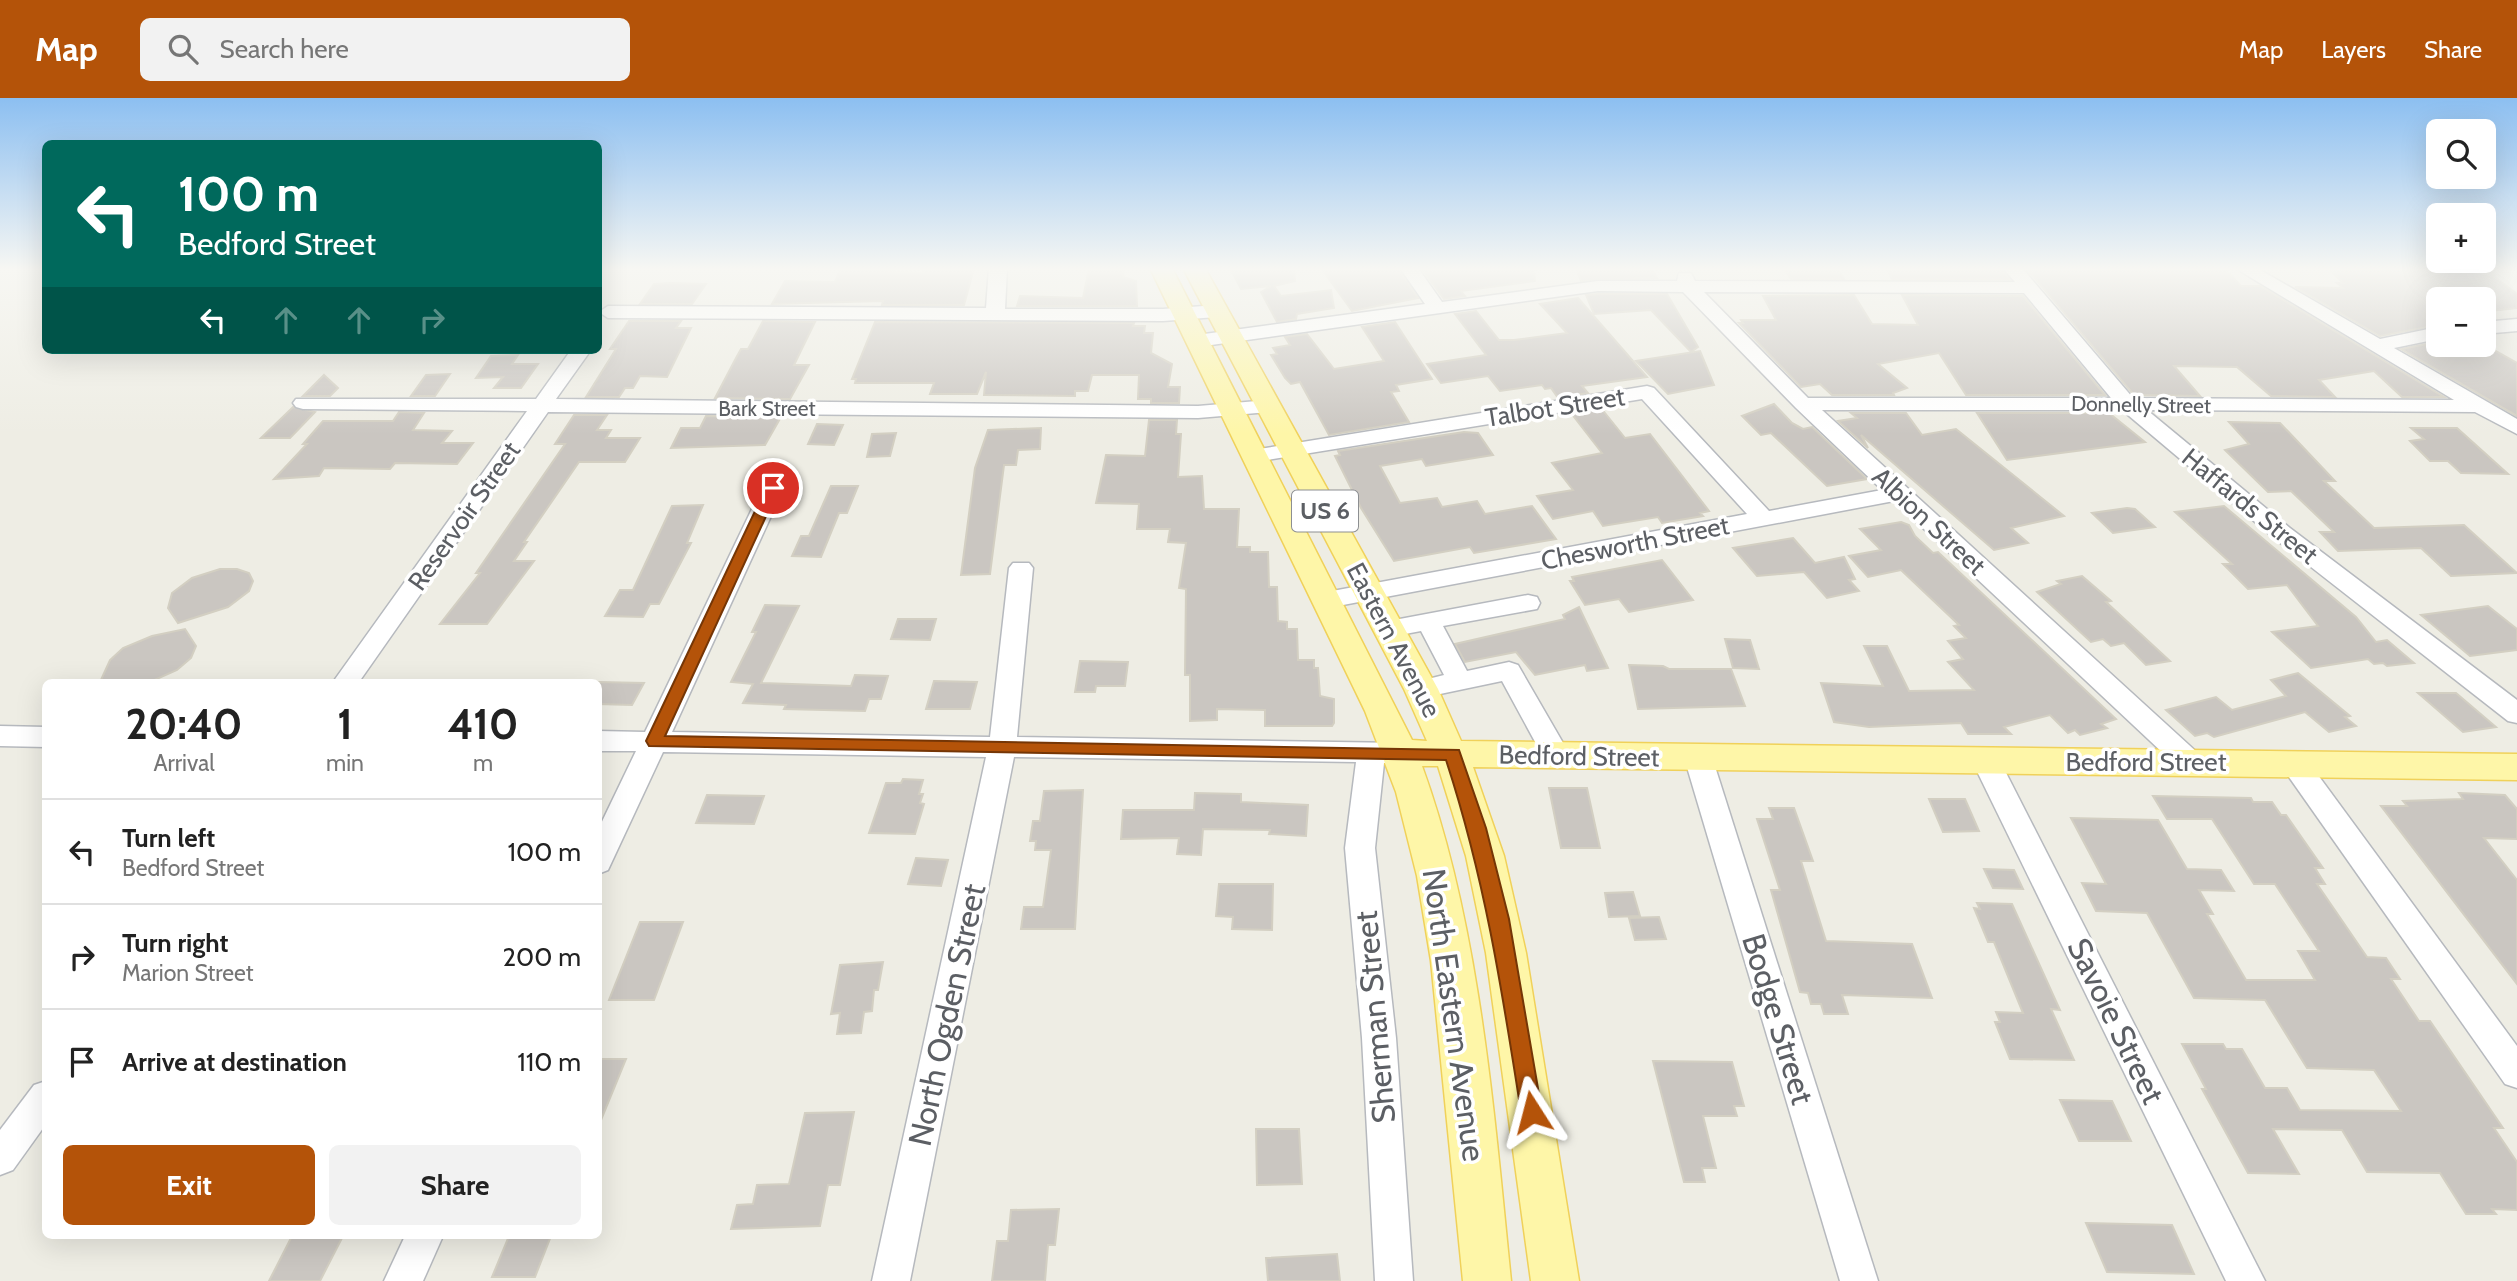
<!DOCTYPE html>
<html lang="en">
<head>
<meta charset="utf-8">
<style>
	:root { --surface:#fff; --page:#f2f2f2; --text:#222; --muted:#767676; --line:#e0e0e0; --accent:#b45309 }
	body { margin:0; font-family:Cabin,sans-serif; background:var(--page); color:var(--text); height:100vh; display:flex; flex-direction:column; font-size:26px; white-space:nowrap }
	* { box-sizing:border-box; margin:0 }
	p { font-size:23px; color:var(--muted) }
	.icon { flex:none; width:38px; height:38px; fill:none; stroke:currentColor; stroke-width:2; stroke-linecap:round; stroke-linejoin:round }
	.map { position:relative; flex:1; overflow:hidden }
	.panel { position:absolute; left:42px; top:581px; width:560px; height:560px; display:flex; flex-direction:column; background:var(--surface); border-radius:10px; box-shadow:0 7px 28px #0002 }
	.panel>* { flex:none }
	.hud { position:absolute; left:42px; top:42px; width:560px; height:214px; border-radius:10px; box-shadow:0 7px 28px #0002; background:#00695c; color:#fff; overflow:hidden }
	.buttons { position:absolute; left:2426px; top:21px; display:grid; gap:14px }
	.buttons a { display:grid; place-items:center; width:70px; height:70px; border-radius:10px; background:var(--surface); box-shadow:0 7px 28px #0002; font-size:35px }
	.pin { position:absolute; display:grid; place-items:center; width:60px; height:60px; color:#fff; margin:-30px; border:4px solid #fff; border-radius:50%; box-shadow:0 2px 7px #0007 }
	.me { position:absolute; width:77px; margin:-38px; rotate:351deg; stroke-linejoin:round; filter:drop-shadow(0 0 5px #0008) }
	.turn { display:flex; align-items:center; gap:24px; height:147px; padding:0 21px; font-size:32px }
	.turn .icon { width:91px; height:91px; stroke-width:2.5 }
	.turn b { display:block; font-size:49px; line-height:60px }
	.lanes { display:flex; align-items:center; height:66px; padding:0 21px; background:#0003; justify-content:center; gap:35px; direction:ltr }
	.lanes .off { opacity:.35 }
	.eta { display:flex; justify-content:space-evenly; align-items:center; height:119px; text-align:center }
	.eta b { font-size:42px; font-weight:700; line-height:49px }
	.button { display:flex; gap:14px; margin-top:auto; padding:14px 21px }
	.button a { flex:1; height:80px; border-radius:10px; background:var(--accent); color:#fff; font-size:28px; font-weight:700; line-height:80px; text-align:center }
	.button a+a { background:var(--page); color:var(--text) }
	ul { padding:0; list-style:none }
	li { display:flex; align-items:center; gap:21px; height:105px; padding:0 21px; border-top:2px solid var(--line) }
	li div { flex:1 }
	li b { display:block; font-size:26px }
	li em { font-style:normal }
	header { display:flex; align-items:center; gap:42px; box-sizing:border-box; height:98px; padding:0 35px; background:var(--accent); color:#fff }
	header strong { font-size:33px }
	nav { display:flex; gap:38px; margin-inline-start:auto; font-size:24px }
	.search { width:490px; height:63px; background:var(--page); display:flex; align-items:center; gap:18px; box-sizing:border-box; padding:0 24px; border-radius:10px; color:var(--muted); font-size:26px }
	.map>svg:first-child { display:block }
	.building { fill:#cac6c1; stroke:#d3cfc2; stroke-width:2 }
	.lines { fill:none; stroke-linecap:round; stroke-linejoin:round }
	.minor-casing { stroke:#b6b9be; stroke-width:3 }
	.major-casing { stroke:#f0d15a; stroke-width:3 }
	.minor { fill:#fff; fill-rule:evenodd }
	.major { fill:#fef6a8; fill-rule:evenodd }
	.route { fill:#b45309; stroke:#753606; stroke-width:2 }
	.labels { text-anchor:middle; stroke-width:7; stroke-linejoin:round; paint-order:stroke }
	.far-street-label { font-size:21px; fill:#5c5f64; stroke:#fff }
	.shield { fill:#fff; stroke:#8d8f92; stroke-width:2 }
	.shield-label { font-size:24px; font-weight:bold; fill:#5c5f64 }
	.street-label { font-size:26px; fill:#5c5f64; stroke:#fff }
	.near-street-label { font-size:32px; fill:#5c5f64; stroke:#fff }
</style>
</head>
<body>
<header>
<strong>Map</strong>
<div class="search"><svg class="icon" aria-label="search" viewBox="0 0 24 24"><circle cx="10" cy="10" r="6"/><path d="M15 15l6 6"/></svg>Search here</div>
<nav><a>Map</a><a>Layers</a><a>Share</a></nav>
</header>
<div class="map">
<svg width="2517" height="1183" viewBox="0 0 2517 1183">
	<rect width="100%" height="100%" fill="#eeede4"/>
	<g class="building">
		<polygon points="841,170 922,175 925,170 974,170 964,207 882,207 883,203 772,206 785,183 835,184"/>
		<polygon points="1089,170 1124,170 1123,179 1136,183 1137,208 1017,208 1020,198 1083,200"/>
		<polygon points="1230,170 1294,170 1295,183 1274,188 1281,198 1331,192 1334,210 1297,216 1296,221 1277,224 1261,194 1271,188 1241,191"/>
		<polygon points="1321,170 1398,170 1418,200 1352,213"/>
		<polygon points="1421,170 1534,170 1535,183 1461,193 1465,198 1444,201"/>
		<polygon points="1576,170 1651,170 1657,180 1581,183"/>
		<polygon points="1784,170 1838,170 1844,181 1791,181"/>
		<polygon points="1886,170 2001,170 2009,181 1892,181"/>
		<polygon points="2026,170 2225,171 2241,188 2260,188 2444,299 2402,299 2374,273 2319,282 2335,299 2271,298 2237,269 2174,268 2200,298 2134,297"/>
		<polygon points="2328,170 2483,170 2517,196 2517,210 2483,214 2483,201 2463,201 2438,186 2438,227 2380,238 2295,189 2343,190 2337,185 2343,185"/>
		<polygon points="654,186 670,185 706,186 692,206 640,206"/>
		<polygon points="1598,196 1667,196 1698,249 1691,254 1651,212 1594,216 1586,197"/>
		<polygon points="1854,197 1872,226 1918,227 1902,197 2023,198 2105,297 1966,297 1939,255 1878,266 1907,290 1893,295 1894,297 1832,297 1820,286 1801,289 1739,225 1743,225 1741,222 1776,222 1763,198"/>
		<polygon points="1578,200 1647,279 1582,288 1588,295 1558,300 1551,290 1545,291 1542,287 1500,293 1488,278 1441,285 1427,266 1486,257 1455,216 1476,213 1499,242 1514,242 1567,235 1540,206"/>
		<polygon points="629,223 681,223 676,230 691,230 667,279 640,278 633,290 625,290 619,299 586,299 616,251 610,251"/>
		<polygon points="763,223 815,224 794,267 809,267 790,301 715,300 736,260 741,251 748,251"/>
		<polygon points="875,224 1134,225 1133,228 1145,228 1144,235 1153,235 1151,255 1172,266 1168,289 1180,289 1179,305 1151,305 1151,301 1138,301 1139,277 1092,277 1088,293 1075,293 1075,298 984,297 986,274 977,296 930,296 934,285 855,285 856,281 852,281"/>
		<polygon points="1395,224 1432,281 1396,287 1399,293 1391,294 1409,324 1329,337 1300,284 1291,286 1285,280 1271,257 1277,256 1273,250 1290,247 1285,239 1307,236 1334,271 1384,263 1362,229"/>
		<polygon points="2438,244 2438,247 2485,247 2517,265 2517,318 2401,251"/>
		<polygon points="1700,253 1714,287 1668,296 1636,263"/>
		<polygon points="518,257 512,266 538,266 521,290 494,290 503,279 476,280 491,258"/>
		<polygon points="450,276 435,298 411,298 426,277"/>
		<polygon points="324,277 338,290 330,298 303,298"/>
		<polygon points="1774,306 1792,325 1803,331 1812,329 1867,381 1827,388 1771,335 1761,337 1742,318"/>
		<polygon points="293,309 315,314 290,340 261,340"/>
		<polygon points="1601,310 1625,340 1650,336 1709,413 1700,415 1703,418 1662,425 1658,419 1603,428 1593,413 1553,421 1537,398 1573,392 1552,365 1602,355 1571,315"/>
		<polygon points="399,314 424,315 413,332 452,333 442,345 473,345 457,366 395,365 390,371 324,370 319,378 274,381 307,346 303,346 323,323 393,323"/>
		<polygon points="1851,315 1906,315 1922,337 1956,331 2064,418 2011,430 2028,445 1994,452 1861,337 1868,350 1838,323 1857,320"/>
		<polygon points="1977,315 2109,315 2145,344 2007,362"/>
		<polygon points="574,317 607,317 597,332 611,332 606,340 640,340 625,364 579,364 524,444 527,444 514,463 534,463 487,526 440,526 480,475 476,475 565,346 555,346"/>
		<polygon points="706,318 781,319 765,347 671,350 681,330 700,330"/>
		<polygon points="1149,322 1177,322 1176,336 1181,336 1178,379 1202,378 1204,411 1239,411 1237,449 1250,449 1250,454 1268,454 1269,489 1277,489 1278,523 1287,524 1287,531 1297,531 1298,562 1314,562 1314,570 1318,570 1320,598 1334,601 1334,625 1332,628 1265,628 1265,612 1217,611 1217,622 1190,623 1190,577 1185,577 1186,491 1179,490 1186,445 1168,444 1170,431 1137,431 1139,406 1096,405 1106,357 1145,358"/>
		<polygon points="2229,324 2280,325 2335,383 2324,383 2374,430 2464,427 2517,475 2451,478 2421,450 2338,453 2320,434 2334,434 2291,393 2268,394 2225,352 2249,346"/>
		<polygon points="817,326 843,327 834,347 808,346"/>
		<polygon points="1041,330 1040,351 1018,352 1016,367 1004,367 990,476 961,477 975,370 988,332"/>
		<polygon points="2411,330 2457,330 2508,376 2461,375 2448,363 2430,363 2410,343 2424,341"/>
		<polygon points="1464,334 1478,335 1493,357 1426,368 1422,361 1380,368 1400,405 1437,400 1442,409 1477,403 1485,416 1532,408 1556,441 1474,455 1470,449 1394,463 1361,410 1335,358 1340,357 1338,353"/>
		<polygon points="896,335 890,358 867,359 872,336"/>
		<polygon points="831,388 858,388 847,415 839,415 821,459 792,458 801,438 809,438"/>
		<polygon points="703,407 687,445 691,445 659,506 650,506 643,519 605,518 620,492 633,492 672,408"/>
		<polygon points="2224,408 2356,519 2376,544 2387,542 2414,565 2387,568 2383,565 2374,566 2368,561 2311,570 2272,534 2318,528 2287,487 2248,491 2223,466 2232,466 2175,414"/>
		<polygon points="2127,410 2135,411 2155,429 2113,435 2092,415"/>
		<polygon points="1901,424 1909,427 1915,438 1933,455 1938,454 2116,621 2101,626 2107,630 2080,637 2075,632 2068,635 2050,617 2004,629 2011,636 1968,636 1961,625 1869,629 1834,624 1821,585 1883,588 1864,548 1887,548 1909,593 1974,592 1948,564 1963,561 1948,543 1966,540 1954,528 1959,527 1901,472 1868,479 1849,458 1881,452 1860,431"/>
		<polygon points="1793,440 1815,465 1844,459 1855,481 1849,482 1859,493 1827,500 1804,474 1757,478 1733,450"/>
		<polygon points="1662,462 1693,502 1629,514 1619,501 1585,507 1570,483 1574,483 1572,479"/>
		<polygon points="220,471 237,471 249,475 253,483 249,493 228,509 178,525 168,510 172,495 192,480"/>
		<polygon points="2082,478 2111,503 2106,504 2170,563 2146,567 2124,545 2111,548 2103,541 2091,544 2037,494 2061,486 2057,483"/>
		<polygon points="765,507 799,508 761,585 851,588 855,577 888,578 881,601 869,601 865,613 784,611 786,607 743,605 753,586 731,584 756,534 752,534"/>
		<polygon points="2488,508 2517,531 2517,552 2470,558 2421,517"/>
		<polygon points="1579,509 1608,570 1587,573 1585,567 1535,577 1516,554 1465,564 1455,546 1565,521 1563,517"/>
		<polygon points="898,521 936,521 930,542 891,541"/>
		<polygon points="185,531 196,548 191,560 177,572 150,584 100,584 110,562 123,550 152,538"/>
		<polygon points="1725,541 1750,542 1759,571 1733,570"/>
		<polygon points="1080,563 1128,564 1125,588 1096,588 1095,594 1075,594"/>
		<polygon points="1629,567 1663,568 1669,571 1731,571 1745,608 1638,611"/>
		<polygon points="2298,575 2350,618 2345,619 2356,628 2329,634 2305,614 2214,639 2207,635 2195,638 2166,612 2216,599 2232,612 2286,598 2271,582"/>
		<polygon points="934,583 977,584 970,611 926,611"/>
		<polygon points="598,584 644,585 632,607 598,606"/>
		<polygon points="2418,595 2456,595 2496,629 2463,634"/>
		<polygon points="903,681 923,682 919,696 923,696 920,705 924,706 915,736 869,735 886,685 901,685"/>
		<polygon points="1549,690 1587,690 1600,750 1561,750"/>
		<polygon points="1083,692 1075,831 1021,831 1024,809 1043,809 1051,752 1035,752 1036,743 1030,743 1033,723 1040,723 1044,693"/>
		<polygon points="1195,695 1241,696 1241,704 1308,707 1306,738 1269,736 1270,732 1203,731 1201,757 1177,756 1179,740 1121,741 1123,712 1194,712"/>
		<polygon points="2459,695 2505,697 2517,711 2517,741 2484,740 2517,782 2517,886 2381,708 2407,708 2403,703 2463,701"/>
		<polygon points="707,697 764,698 754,726 696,725"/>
		<polygon points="2153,698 2251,700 2253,704 2272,704 2281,717 2286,717 2323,770 2315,770 2325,786 2317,786 2367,859 2386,860 2400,881 2391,881 2419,923 2430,923 2503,1030 2494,1030 2517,1064 2517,1112 2492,1111 2496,1116 2466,1116 2440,1075 2367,1074 2342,1032 2273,1031 2299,1076 2248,1075 2202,991 2206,991 2182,946 2223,946 2226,951 2242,951 2265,990 2287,990 2300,1012 2401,1013 2374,972 2307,970 2265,902 2194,900 2147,815 2096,813 2082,785 2106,786 2071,720 2158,722 2187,771 2221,772 2234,793 2199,792 2213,816 2207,816 2246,882 2315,882 2298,853 2319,853 2275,786 2254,786 2212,721 2167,721"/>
		<polygon points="1929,701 1965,701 1979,733 1943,734"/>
		<polygon points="1769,710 1794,710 1813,763 1801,763 1826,843 1912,846 1932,900 1842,897 1848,916 1824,916 1821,906 1811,906 1808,895 1800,894 1771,792 1780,792 1757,721 1773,721"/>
		<polygon points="916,760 948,762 941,788 908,786"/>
		<polygon points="1984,771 2014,772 2023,791 1993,790"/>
		<polygon points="1219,786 1273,786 1272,832 1232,831 1233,819 1216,818"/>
		<polygon points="1633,794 1640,818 1609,819 1605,795"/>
		<polygon points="1977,805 2012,806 2060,912 2051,911 2074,962 2010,961 1995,924 2000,924 1996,914 2023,915 1994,844 1988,844 1974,810 1980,811"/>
		<polygon points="1659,819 1666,841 1635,842 1629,820"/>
		<polygon points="640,824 683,824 654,902 609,902"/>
		<polygon points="883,864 878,892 874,892 872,913 864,914 861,935 837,936 840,915 831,916 840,867"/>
		<polygon points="598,961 626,961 599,1027 598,1026"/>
		<polygon points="1653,963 1732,964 1744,1008 1734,1008 1737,1018 1703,1018 1716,1070 1702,1070 1705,1084 1684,1084"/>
		<polygon points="2060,1002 2112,1003 2131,1043 2079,1043"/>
		<polygon points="854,1014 840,1087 828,1087 820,1128 731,1131 737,1107 753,1106 757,1087 789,1086 805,1015"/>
		<polygon points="1256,1031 1299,1031 1302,1086 1257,1087"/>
		<polygon points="1059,1111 1055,1147 1048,1147 1045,1183 992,1183 997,1143 1008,1143 1011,1112"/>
		<polygon points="2086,1125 2172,1127 2194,1176 2107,1174"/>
		<polygon points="292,1138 343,1138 320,1183 269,1183"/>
		<polygon points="509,1138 551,1138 535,1179 492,1179"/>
		<polygon points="1337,1156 1340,1183 1268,1183 1266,1160"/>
	</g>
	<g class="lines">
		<defs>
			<g id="minor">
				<polygon points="989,170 1007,170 1005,211 1163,211 1217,207 1226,213 1217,219 1163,223 608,220 599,214 608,208 986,210"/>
				<path d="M 1400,170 L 1418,170 L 1442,204 L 1598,183 L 1677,183 L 1679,175 L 1691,175 L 1695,183 L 2015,184 L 2003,170 L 2022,170 L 2133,300 L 2454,302 L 2235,170 L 2257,170 L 2380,241 L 2438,229 L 2438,241 L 2394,250 L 2517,321 L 2517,336 L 2475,314 L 2147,312 L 2290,430 L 2517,602 L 2517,625 L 2508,623 L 2274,440 L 2122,312 L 1822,312 L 2200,657 L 2204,664 L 2200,671 L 2190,674 L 2180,671 L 1894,403 L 1327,510 L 1318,508 L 1315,502 L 1318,496 L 1327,494 L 1747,416 L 1642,301 L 1255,364 L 1244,358 L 1247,353 L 1647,288 L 1654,290 L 1769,413 L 1882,392 L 1796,310 L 1683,194 L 1598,193 L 1197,249 L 1187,243 L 1197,237 L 1425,206 ZM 1704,194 L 2024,195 L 2111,300 L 1808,300 Z"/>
				<polygon points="2517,221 2517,233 2483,236 2483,224"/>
				<polygon points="571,252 591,252 556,301 1198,308 1269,302 1279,308 1269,314 1198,320 548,314 359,584 333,584 527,313 303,311 296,309 293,305 296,301 536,301"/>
				<polygon points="773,383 784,390 672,634 990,639 1009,470 1013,465 1029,465 1033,470 1017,639 1401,645 1411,648 1415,655 1411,662 1384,665 1375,750 1396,940 1413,1183 1375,1183 1362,940 1345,750 1356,664 1014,659 910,1183 872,1183 986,659 663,654 608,772 598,776 598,732 636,653 598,653 598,633 645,634 762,390"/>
				<polygon points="1528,497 1537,499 1540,505 1537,511 1443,528 1467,573 1509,564 1518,567 1570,657 1566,664 1556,667 1546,664 1502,583 1421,600 1412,597 1408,591 1412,585 1444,577 1421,533 1389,539 1380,537 1376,531 1380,525 1389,523"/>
				<polygon points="0,628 46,629 46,649 0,648"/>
				<polygon points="1698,649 1708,652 1712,659 1878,1183 1840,1183 1684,659 1688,652"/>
				<polygon points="1986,653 1996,656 2000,663 2265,1183 2226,1183 1972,663 1976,656"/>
				<polygon points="2294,655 2304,658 2517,948 2517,990 2505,986 2284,672 2280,665 2284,658"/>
				<polygon points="46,983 46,1026 13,1072 0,1077 0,1032 34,987"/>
				<polygon points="405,1138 443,1138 423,1183 384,1183"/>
			</g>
			<path id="major" d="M 1150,170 L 1172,170 L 1412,642 L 1427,643 L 1404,591 L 1183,170 L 1205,170 L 1438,591 L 1461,643 L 2517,656 L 2517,682 L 1473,669 L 1504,758 L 1526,855 L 1579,1183 L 1531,1183 L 1486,855 L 1466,758 L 1438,668 L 1422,668 C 1480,827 1494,1015 1511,1183 L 1463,1183 L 1431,863 L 1417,778 L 1396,694 L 1365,613 Z"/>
		</defs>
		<use href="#minor" class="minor-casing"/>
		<use href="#major" class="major-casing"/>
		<use href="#minor" class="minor"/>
		<use href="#major" class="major"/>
	</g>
	<linearGradient id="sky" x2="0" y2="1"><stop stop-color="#8cbff1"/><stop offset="0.51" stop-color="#f7f7f3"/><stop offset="1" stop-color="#f7f7f3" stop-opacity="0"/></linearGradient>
	<rect width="2517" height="336" fill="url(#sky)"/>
	<path class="route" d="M 773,386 L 779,390 L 665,638 L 1459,652 L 1486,730 L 1509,821 L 1542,1014 L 1539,1021 L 1532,1024 L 1525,1021 L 1521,1014 C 1502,892 1485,781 1446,662 L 649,648 L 646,643 L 766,390 Z"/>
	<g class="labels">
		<g class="far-street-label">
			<text transform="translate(2141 307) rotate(1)" y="7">Donnelly Street</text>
			<text x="767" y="318">Bark Street</text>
		</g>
		<rect class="shield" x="1292" y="392.5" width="66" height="41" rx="5"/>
		<g class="shield-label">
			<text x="1325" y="421">US 6</text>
		</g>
		<g class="street-label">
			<text transform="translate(1555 309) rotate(-9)" y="9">Talbot Street</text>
			<text transform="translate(2250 408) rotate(39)" y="9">Haffards Street</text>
			<text transform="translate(464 418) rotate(-55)" y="9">Reservoir Street</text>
			<text transform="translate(1929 423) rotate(43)" y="9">Albion Street</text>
			<text transform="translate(1635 445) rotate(-11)" y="9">Chesworth Street</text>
			<text transform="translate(1394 542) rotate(62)" y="9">Eastern Avenue</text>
			<text transform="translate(1579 658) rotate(1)" y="9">Bedford Street</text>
			<text x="2146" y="673">Bedford Street</text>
		</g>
		<g class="near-street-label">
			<text transform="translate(947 917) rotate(-78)" y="11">North Ogden Street</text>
			<text transform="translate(1454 917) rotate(82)" y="11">North Eastern Avenue</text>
			<text transform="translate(1375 919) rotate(-95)" y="11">Sherman Street</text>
			<text transform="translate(1778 921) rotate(73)" y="11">Bodge Street</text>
			<text transform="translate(2116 923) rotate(64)" y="11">Savoie Street</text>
		</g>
	</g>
</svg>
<div class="buttons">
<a><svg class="icon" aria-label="search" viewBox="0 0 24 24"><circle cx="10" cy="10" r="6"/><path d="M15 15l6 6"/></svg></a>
<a>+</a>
<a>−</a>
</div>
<div class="pin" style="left:773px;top:390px;background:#d93025"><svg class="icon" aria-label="arrive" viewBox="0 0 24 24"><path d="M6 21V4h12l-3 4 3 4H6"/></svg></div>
<svg class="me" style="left:1532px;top:1014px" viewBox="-20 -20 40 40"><path d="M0-17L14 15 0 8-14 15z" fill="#b45309" stroke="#fff" stroke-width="4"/></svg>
<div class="hud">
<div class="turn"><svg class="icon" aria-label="left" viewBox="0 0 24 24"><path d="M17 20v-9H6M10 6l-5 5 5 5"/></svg><div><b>100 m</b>Bedford Street</div></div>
<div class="lanes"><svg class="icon" aria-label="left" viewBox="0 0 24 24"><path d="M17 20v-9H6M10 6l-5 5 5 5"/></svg><svg class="icon off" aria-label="ahead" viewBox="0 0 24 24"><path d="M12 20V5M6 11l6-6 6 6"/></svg><svg class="icon off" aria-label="ahead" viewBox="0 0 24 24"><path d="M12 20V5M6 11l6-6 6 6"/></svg><svg class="icon off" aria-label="right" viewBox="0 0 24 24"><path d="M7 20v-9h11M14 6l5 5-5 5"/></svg></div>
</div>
<section class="panel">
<div class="eta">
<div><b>20:40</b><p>Arrival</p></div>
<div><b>1</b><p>min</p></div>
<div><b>410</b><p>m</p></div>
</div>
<ul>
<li><svg class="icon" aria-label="left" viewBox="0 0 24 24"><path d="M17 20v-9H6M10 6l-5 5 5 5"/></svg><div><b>Turn left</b><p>Bedford Street</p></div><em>100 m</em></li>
<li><svg class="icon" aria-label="right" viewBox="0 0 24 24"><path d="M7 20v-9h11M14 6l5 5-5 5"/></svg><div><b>Turn right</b><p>Marion Street</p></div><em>200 m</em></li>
<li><svg class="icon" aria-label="arrive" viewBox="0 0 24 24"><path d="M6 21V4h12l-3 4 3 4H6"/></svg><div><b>Arrive at destination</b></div><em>110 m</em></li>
</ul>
<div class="button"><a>Exit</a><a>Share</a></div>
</section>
</div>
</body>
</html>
